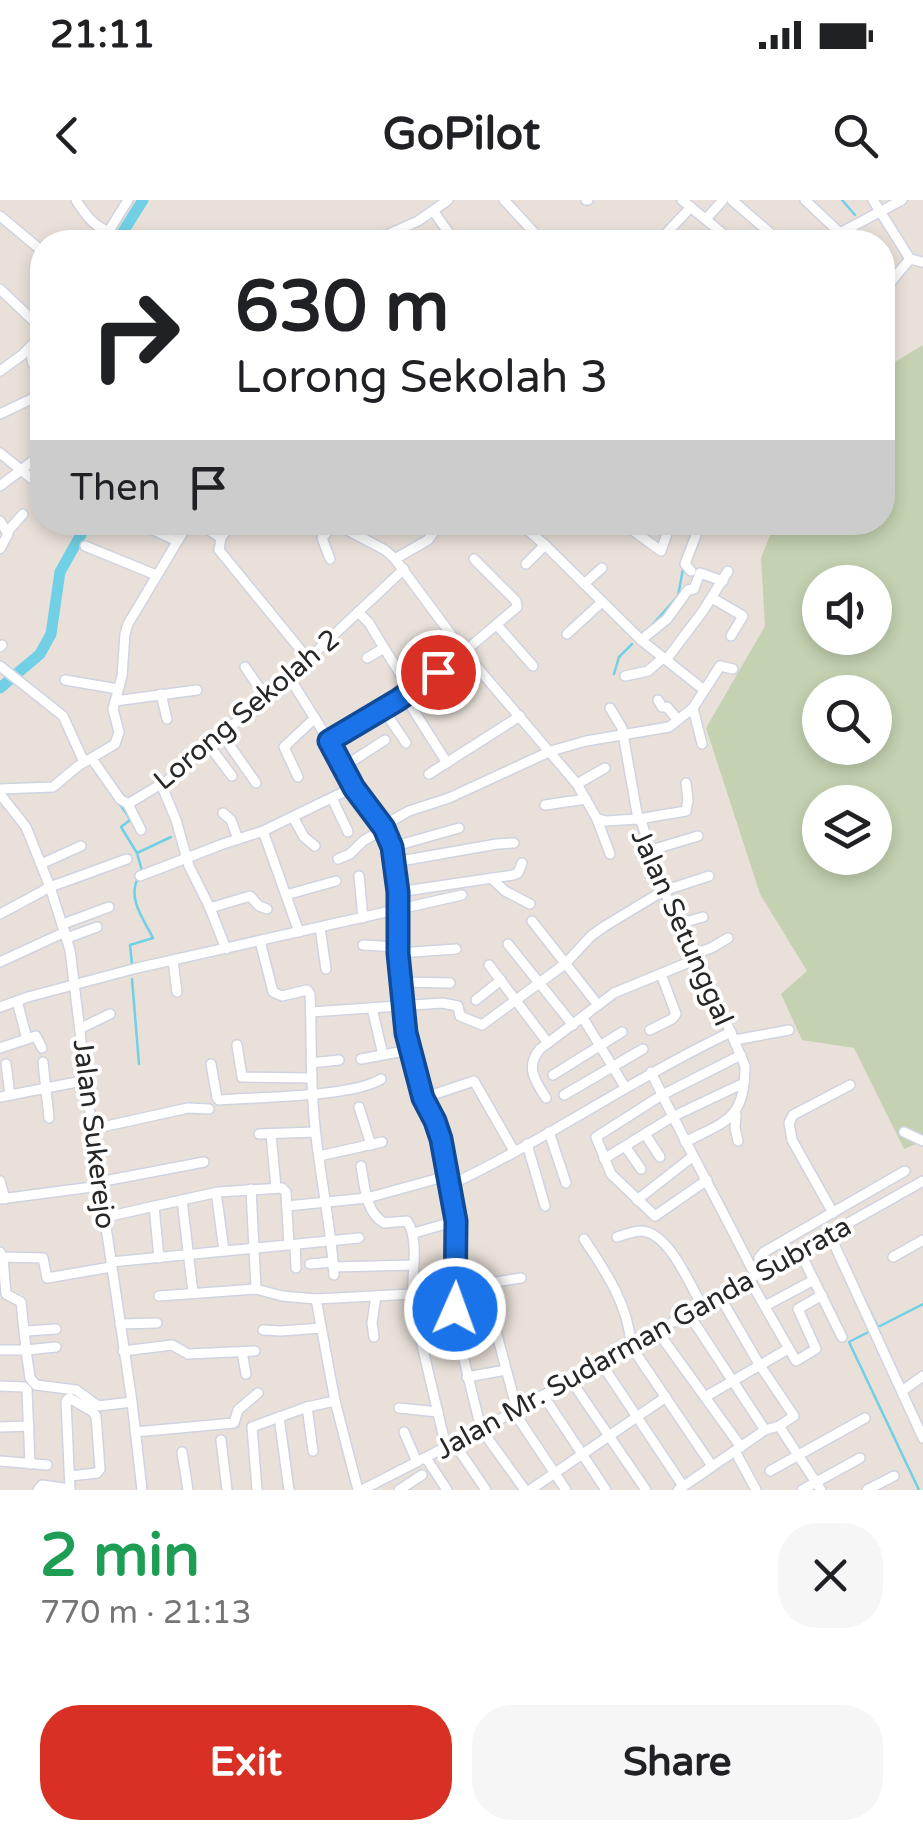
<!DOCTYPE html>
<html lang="en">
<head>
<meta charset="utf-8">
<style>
	:root { --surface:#fff; --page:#f6f6f6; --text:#202124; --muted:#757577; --accent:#d93025 }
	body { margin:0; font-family:"Varela Round",sans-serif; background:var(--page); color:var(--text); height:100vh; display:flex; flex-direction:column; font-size:38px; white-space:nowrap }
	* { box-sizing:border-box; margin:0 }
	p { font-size:32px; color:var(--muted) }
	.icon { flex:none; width:55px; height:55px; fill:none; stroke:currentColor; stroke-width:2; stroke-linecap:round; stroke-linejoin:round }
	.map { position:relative; height:1290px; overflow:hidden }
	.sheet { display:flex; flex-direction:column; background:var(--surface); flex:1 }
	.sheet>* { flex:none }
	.top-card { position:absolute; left:30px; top:30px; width:865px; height:305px; border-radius:40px; box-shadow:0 5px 15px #0003; background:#fff; color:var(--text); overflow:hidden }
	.controls { position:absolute; left:802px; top:365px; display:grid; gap:20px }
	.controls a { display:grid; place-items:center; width:90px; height:90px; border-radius:50%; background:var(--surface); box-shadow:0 5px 15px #0003; font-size:50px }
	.pin { position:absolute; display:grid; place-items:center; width:85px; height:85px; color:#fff; margin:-42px; border:5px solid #fff; border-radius:50%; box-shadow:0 2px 10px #0007 }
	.me { position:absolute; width:110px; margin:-55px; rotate:2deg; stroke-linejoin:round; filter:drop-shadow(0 0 8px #0008) }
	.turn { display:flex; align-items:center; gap:35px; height:210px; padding:0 40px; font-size:45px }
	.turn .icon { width:130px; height:130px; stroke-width:2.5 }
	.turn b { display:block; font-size:70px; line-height:85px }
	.then { display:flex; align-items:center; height:95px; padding:0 40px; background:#0003; gap:20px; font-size:38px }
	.round { display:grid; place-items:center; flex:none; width:105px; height:105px; border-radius:40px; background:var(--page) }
	.headline { display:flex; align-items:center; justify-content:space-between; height:170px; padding:0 40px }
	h1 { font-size:60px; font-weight:700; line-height:75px; color:#1e9e55 }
	.button { display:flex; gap:20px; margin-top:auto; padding:20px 40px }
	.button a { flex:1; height:115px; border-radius:40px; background:var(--accent); color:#fff; font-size:40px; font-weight:700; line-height:115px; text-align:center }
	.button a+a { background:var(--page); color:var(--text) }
	.status { display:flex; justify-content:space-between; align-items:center; height:70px; padding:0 50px; background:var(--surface); direction:ltr }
	.status svg { height:28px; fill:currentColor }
	header { display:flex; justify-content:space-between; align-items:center; height:130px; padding:0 40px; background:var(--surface); font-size:45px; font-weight:700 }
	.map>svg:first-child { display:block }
	.cemetery { fill:#c4d2b1; fill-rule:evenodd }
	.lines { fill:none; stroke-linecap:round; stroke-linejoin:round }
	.stream { stroke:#71d0e6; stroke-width:2.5 }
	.river { stroke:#71d0e6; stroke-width:11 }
	.minor-casing { stroke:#cfd3e0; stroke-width:12 }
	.minor { stroke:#fff; stroke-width:9 }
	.route-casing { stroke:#114b97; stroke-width:25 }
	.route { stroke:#1a73e8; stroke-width:18 }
	.labels { text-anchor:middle; stroke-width:8; stroke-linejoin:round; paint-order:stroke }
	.street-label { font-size:28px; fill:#272727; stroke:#fff }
</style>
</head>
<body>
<div class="status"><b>21:11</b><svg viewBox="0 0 49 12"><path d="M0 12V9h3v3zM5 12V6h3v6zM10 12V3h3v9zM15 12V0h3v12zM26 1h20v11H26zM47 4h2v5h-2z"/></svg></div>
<header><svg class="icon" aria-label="back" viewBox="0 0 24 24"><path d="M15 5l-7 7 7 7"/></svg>GoPilot<svg class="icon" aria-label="search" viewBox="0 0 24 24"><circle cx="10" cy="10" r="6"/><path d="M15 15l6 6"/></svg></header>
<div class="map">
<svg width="923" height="1290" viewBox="0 0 923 1290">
	<rect width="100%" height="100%" fill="#e9e1d9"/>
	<path class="cemetery" d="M 923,145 L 923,941 L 904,949 L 854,848 L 802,840 L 781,794 L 807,771 L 760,694 L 706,528 L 765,426 L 761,358 L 775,323 L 882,322 L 883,169 ZM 820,382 L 875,382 L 875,438 L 820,438 ZM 820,492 L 875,492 L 875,548 L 820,548 ZM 820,602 L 875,602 L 875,658 L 820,658 Z"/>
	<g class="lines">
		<g class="stream">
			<polyline points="842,0 855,15"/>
			<polyline points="652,425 678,396 683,369"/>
			<polyline points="614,474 619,457 632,444"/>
			<path d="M 109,591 C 116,601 125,609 130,620 L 121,627 L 137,653 L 142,671"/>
			<polyline points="137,653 171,637"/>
			<path d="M 132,764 L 130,745 L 153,738 C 144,720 127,698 138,678"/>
			<polyline points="132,779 139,864"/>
			<polyline points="861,1093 878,1127 849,1142 919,1290"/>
			<polyline points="880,1126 923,1104"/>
		</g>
		<g class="river">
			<polyline points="120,42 119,38 143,0"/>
			<polyline points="0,488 40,454 51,434 60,372 88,322"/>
		</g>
		<defs>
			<g id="minor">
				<path d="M 76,0 C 85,14 93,26 108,31"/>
				<polyline points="504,0 543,42"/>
				<polyline points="586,0 588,0"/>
				<polyline points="682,0 733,42"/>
				<polyline points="732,0 770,33 770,37 764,42"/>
				<polyline points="805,0 840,33 902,0"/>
				<polyline points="873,0 910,59"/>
				<polyline points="434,12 455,42"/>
				<polyline points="0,16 42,51"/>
				<polyline points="706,19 723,0"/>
				<polyline points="102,42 128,0"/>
				<polyline points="371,42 418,21 448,0"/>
				<polyline points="658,42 691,7"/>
				<polyline points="0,89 42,129"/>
				<polyline points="882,98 893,79 910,59 923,62"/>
				<polyline points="30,148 33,164 42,171"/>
				<polyline points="0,171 22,155 42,135"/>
				<polyline points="0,214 42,194"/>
				<polyline points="0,253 42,287"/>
				<polyline points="0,286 38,257 42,259"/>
				<polyline points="0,321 8,334 0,349"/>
				<polyline points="196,322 221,338"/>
				<polyline points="232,322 221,338 219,350 308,459"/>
				<path d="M 332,322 L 385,350 L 395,359 L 464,452 L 577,584 L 597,619 L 606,621 L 638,619 L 642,623 L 658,680 L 699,758 L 745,866 C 745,920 726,921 685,942"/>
				<polyline points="518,322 545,345 641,440 704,490"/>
				<polyline points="633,322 635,332 661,351 671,322"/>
				<polyline points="142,325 177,341"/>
				<polyline points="8,331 23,314"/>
				<polyline points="85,346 156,375"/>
				<polyline points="330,359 322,338 334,324"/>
				<polyline points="395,359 428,340 441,322"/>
				<polyline points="526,364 545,345"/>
				<polyline points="691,371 685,364 701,322"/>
				<polyline points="584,384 602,368"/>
				<polyline points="712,398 743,416 731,436"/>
				<polyline points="358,412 369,423 384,448 367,458"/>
				<polyline points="497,425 533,466"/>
				<polyline points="567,434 602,402"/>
				<polyline points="641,440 667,419 688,390 694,389 700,373 723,381"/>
				<polyline points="0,447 2,445"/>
				<polyline points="384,448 411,491"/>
				<polyline points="666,460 703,411 728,371"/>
				<polyline points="0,466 63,516 84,562"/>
				<polyline points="245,467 265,496"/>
				<polyline points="625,476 648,471 663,458"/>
				<polyline points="289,477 329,541 351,582 384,629 392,647 398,692 399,753 406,833 423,898 435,921 441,939 456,1021 455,1123 481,1229 525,1290"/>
				<polyline points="65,480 118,489"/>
				<polyline points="161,494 167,519"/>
				<polyline points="404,495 447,563"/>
				<polyline points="658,500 662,507 667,507 678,520"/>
				<polyline points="115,501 197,490"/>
				<polyline points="610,508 622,528 638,619 686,611 688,600 686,583"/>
				<polyline points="693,508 702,544"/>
				<polyline points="383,509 406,543"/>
				<polyline points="221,533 256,583"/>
				<polyline points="329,541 397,500 464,452 517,407 516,401 474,359"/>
				<polyline points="208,544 232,576"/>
				<polyline points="92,559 120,599 128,604 171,578 289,477 404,369"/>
				<polyline points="343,567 385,540"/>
				<polyline points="429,574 520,516"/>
				<polyline points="298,577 284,547 315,518"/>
				<polyline points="161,584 176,620 189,666 210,708 226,749"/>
				<polyline points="577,584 605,568"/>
				<polyline points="0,589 53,587 78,566 115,544 119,532 113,509 122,476 125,434 128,424 189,322"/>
				<polyline points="0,594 26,627 50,687 70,750 94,946 132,1202 142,1290"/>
				<polyline points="332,598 348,632"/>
				<polyline points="128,604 141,630"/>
				<polyline points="545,605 586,599"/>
				<polyline points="223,613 231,620 238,639"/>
				<polyline points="293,617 304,637 315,646"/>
				<polyline points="597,619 610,654"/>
				<polyline points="382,626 409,611 449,598 551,551 586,541 669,527 693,508 720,466 733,469"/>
				<polyline points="263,631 299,732"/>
				<polyline points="392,647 459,628"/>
				<polyline points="648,651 698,636"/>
				<polyline points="338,659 350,654 363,641 384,629"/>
				<polyline points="395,662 497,644 514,643"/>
				<polyline points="41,664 81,646"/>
				<polyline points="140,676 223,644 263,631 354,587"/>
				<polyline points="359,676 363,718"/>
				<polyline points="491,678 505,691 530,704"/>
				<polyline points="398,692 513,675 518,673 522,663"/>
				<polyline points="286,695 336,681"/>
				<polyline points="210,708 250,696 259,706 267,709"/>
				<polyline points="0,714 50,687 127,659"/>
				<polyline points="532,721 598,805"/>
				<polyline points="680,721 689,721 703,717"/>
				<polyline points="63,724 109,707"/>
				<polyline points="320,728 326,769"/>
				<polyline points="67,738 97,727"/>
				<path d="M 260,741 L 273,792 L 282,796 L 307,790 L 310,794 C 312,838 310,882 315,927 C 320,977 331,1025 334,1075"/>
				<polyline points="508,744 573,825"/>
				<polyline points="363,745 398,747"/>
				<polyline points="399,753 456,749"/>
				<polyline points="697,753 711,748 728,738"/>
				<polyline points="173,761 177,792"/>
				<polyline points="0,762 65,732"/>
				<polyline points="489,765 548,843"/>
				<polyline points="401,782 450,783"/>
				<polyline points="476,800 501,780"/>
				<polyline points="17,801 27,839 36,836 42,848"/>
				<polyline points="0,807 28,797 137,768 462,695"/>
				<polyline points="372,808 383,855"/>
				<polyline points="311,812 442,803 458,806 460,816 482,825 565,764 591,736 605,726 663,691 709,676"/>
				<polyline points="583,818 625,887"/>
				<polyline points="81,828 110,814"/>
				<polyline points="650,830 672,819 676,814 661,774"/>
				<polyline points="735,840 789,830"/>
				<polyline points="237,845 242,877 311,878"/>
				<polyline points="0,848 27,839"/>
				<polyline points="361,859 410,850"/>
				<polyline points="43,862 49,918"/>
				<polyline points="311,863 339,860"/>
				<polyline points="6,864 10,895"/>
				<path d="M 211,864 L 217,898 L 219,900 C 256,897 354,897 381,879"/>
				<path d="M 651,872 C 684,941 721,1007 755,1075"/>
				<polyline points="553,875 622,832"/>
				<polyline points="564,895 643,849"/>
				<polyline points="0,897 87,880"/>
				<polyline points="423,898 474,881 514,951"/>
				<path d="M 546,898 C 535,881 525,867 540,849 L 614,793 L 699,758"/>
				<polyline points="359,907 371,945"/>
				<polyline points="736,915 735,928 738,941"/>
				<polyline points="93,929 188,908 209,909"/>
				<polyline points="549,932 566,983"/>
				<polyline points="904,932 923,941"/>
				<polyline points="259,934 315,932"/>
				<polyline points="271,934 276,988"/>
				<polyline points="645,934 660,957"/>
				<polyline points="527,944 545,1006"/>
				<polyline points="625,946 641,969"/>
				<polyline points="319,956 382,942"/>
				<polyline points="604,959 672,917 744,883"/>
				<path d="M 361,966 C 365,987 365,1011 384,1023 L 407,1021 C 421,1041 410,1081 413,1107 L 446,1247"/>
				<polyline points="707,980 655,1016 611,974 596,937 662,895 741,855"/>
				<polyline points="0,981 5,999"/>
				<polyline points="99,982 204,962"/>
				<path d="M 450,985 C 546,940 634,878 731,832"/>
				<polyline points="251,989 256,1089"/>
				<polyline points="0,999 100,986"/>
				<polyline points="217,999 224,1051"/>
				<polyline points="182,1000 193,1093"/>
				<polyline points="637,1000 692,957"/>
				<polyline points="154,1006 159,1058"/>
				<polyline points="287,1006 367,998 447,976"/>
				<polyline points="833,1013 792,940 789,923 793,915 850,885"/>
				<polyline points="106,1017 218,992 282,988 286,992 289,1045"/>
				<polyline points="414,1033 456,1021"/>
				<polyline points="829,1033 923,1238"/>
				<path d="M 617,1037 C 624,1035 633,1031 641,1031 C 669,1032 689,1084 702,1105"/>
				<path d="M 584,1039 C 606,1072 629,1106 631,1146 L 712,1266"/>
				<polyline points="295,1045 296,1068"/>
				<polyline points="799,1050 842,1137"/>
				<polyline points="0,1052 3,1058 6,1094 21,1102 26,1150 56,1147"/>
				<polyline points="0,1057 43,1058 47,1078 111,1067"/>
				<polyline points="893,1057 923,1040"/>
				<polyline points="111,1062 359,1038"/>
				<polyline points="310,1064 333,1062"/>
				<polyline points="333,1067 413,1065"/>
				<polyline points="764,1070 759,1058 764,1052 905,971"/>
				<polyline points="749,1079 796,1161 816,1149 798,1109 822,1095"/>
				<polyline points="456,1088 521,1078"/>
				<polyline points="159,1096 256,1089 282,1096 316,1099 412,1094"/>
				<polyline points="316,1099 335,1201 358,1290"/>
				<polyline points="765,1106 814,1080"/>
				<polyline points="688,1113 765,1230"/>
				<polyline points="120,1124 157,1123"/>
				<polyline points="263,1130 281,1131 321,1128"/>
				<polyline points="26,1131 56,1129"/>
				<polyline points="496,1131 517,1210"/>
				<polyline points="658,1132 741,1247"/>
				<polyline points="374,1137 372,1123 376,1096"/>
				<polyline points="0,1150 26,1150 30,1178 36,1185 76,1190 98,1206 132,1202"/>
				<polyline points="123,1151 172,1145 188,1154 255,1151"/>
				<polyline points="242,1152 246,1174"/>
				<polyline points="601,1163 683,1286"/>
				<polyline points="467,1177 506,1170"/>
				<polyline points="570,1179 646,1290"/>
				<polyline points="0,1186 24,1187 27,1190 30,1264"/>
				<polyline points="902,1191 923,1176"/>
				<polyline points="543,1195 606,1290"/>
				<polyline points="705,1197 788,1149"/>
				<polyline points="307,1207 313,1251"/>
				<polyline points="399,1208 438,1212"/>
				<polyline points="514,1212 566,1290"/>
				<polyline points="279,1217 289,1290"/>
				<polyline points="779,1226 821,1290"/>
				<polyline points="0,1227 29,1226"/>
				<polyline points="135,1232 234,1223 238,1210 258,1193"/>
				<polyline points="404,1232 417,1262"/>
				<polyline points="221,1240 227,1290"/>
				<polyline points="454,1243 486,1290"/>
				<polyline points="735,1251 756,1290"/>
				<polyline points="182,1252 188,1290"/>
				<polyline points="426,1258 447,1290"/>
				<polyline points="0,1261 47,1265"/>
				<polyline points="770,1271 865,1218"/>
				<polyline points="38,1290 42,1285 70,1289"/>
				<polyline points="70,1290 66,1201 69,1198 92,1211 96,1216 100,1269 97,1273 70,1276"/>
				<polyline points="257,1290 252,1227 307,1207 335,1201"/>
				<polyline points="362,1290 514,1212 923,981"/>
				<polyline points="399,1290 422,1275"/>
				<polyline points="530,1290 666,1197"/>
				<polyline points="678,1290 765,1230 779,1226 794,1216 759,1164 719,1095"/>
				<polyline points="802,1290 860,1258"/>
				<polyline points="867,1290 894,1276"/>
			</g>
		</defs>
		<use href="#minor" class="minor-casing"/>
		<use href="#minor" class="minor"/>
	</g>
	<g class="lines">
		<defs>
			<polyline id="route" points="438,472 398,500 329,541 354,588 384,628 392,647 398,692 398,753 406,833 423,898 435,921 441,939 456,1021 455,1109"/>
		</defs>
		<use href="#route" class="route-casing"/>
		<use href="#route" class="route"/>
	</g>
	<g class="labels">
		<g class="street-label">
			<text transform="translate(246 509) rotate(-40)" y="10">Lorong Sekolah 2</text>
			<text transform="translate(683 727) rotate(66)" y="10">Jalan Setunggal</text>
			<text transform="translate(95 934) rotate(83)" y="10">Jalan Sukerejo</text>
			<text transform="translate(643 1137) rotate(-29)" y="10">Jalan Mr. Sudarman Ganda Subrata</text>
		</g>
	</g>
</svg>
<div class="controls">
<a><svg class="icon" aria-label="sound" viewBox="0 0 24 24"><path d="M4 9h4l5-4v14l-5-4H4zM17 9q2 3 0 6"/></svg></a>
<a><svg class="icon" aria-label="search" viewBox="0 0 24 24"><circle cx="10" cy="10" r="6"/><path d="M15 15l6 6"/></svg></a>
<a><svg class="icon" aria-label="layers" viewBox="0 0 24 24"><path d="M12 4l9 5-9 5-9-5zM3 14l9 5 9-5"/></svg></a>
</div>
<div class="pin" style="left:438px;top:472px;background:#d93025"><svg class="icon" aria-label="arrive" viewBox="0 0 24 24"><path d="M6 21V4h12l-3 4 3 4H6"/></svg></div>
<svg class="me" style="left:455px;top:1109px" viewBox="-20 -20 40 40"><circle r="17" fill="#1a73e8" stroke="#fff" stroke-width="3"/><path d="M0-11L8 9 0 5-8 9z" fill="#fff"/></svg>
<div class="top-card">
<div class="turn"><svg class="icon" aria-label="right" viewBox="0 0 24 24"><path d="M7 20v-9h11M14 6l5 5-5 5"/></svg><div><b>630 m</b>Lorong Sekolah 3</div></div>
<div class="then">Then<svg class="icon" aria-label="arrive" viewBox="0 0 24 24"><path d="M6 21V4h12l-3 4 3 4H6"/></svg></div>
</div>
</div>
<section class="sheet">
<div class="headline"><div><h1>2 min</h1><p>770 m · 21:13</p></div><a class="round"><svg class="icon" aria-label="close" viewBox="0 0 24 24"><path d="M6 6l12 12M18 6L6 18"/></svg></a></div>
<div class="button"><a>Exit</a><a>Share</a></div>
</section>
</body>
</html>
